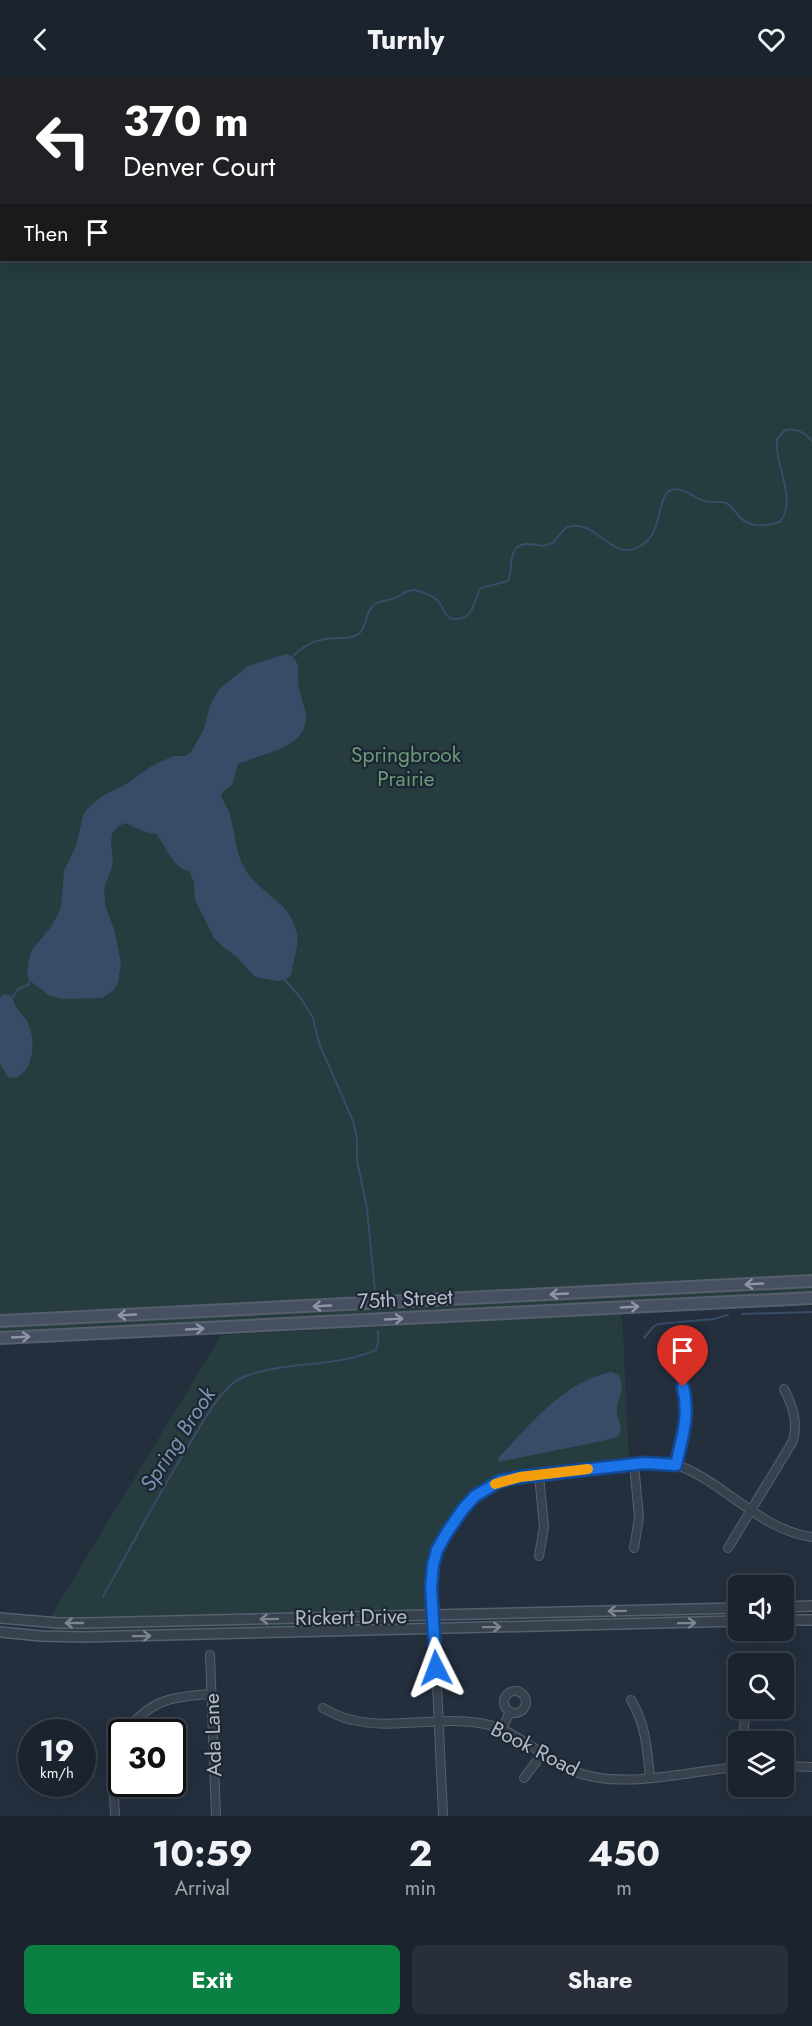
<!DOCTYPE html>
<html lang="en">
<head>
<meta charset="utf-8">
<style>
	:root { --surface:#1b232e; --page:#282f3a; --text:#f1f3f6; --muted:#a0a4aa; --line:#39404a; --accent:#0b8043 }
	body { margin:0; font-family:Jost,sans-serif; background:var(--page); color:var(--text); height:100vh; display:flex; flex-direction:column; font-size:22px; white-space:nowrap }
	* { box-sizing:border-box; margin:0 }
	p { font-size:20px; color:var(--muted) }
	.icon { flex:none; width:33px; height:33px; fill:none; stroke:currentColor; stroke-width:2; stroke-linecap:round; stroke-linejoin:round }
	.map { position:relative; height:1738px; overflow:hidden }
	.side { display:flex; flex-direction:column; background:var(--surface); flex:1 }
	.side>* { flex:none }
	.banner { position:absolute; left:0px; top:0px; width:813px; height:183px; box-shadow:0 6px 24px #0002,0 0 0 2px var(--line); background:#202124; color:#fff; overflow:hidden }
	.tools { position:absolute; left:728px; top:1497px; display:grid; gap:12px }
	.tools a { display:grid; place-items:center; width:66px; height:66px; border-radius:9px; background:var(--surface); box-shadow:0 6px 24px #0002,0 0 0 2px var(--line); font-size:30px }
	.speed { position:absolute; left:18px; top:1641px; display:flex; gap:12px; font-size:30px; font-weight:700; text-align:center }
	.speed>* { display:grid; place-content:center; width:78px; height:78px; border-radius:50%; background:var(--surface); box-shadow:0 6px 24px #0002,0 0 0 2px var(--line); line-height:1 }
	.speed small { font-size:15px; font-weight:400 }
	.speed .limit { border:3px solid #111; border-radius:9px; background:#fff; color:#111 }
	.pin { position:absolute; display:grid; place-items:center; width:51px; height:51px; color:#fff; margin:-62px -26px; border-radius:50% 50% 50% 0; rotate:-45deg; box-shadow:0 0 6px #0007 }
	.pin .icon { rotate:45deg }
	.me { position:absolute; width:66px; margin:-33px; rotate:357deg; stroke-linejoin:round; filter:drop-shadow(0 0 4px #0008) }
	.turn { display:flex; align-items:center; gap:21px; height:126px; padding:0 24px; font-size:27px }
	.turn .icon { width:78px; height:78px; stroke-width:2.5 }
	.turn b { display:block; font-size:42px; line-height:51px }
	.then { display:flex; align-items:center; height:57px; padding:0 24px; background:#0003; gap:12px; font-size:22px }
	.eta { display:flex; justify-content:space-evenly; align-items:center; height:102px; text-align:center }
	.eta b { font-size:36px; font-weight:700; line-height:42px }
	.action { display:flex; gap:12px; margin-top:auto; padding:12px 24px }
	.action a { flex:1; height:69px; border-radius:9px; background:var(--accent); color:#fff; font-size:24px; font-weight:700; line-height:69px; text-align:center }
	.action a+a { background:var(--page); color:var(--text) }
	header { display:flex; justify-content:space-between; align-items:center; height:78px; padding:0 24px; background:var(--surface); font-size:27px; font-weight:700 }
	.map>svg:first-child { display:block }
	.green { fill:#263c3f; fill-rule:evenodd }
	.water { fill:#394c67 }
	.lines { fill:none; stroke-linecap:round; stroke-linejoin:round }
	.stream { stroke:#394c67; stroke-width:2 }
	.minor-casing { stroke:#565f6c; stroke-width:10 }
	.tertiary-casing { stroke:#565f6c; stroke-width:12 }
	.secondary-casing { stroke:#565f6c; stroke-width:14 }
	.minor { stroke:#38414e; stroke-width:8 }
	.tertiary { stroke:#38414e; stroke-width:9 }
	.secondary { stroke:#465061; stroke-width:10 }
	.oneway { stroke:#8e96a5 }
	.oneway2 { stroke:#7c8592 }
	.route-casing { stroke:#114b97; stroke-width:15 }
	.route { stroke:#1a73e8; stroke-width:10 }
	.slow { stroke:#f59e0b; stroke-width:10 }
	.labels { text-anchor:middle; stroke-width:4.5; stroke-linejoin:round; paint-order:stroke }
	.park-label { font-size:21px; fill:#6b9a76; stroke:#1d2633 }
	.street-label { font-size:21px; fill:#b4bcc9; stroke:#1d2633 }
	.water-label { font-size:22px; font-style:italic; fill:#7c92b1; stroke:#1d2633 }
</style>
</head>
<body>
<header><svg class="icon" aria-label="back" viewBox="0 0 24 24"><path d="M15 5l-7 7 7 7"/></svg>Turnly<svg class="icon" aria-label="heart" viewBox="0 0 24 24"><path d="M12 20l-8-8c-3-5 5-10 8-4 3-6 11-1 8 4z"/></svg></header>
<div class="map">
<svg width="812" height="1738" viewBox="0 0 812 1738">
	<rect width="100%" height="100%" fill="#242f3e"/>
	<g class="green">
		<path d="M 0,0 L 812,0 L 812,1196 L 0,1236 ZM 2,2 L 812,2 L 812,182 L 2,182 Z"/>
		<polygon points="812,1207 812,1216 0,1257 0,1247"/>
		<path d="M 622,1236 L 629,1383 C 604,1386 580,1388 555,1391 C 531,1394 505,1394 483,1407 C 468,1416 460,1431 450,1445 C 427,1477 426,1493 426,1532 L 50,1540 L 221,1257 Z"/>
		<polygon points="738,1535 738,1538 716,1540 501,1544 567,1539"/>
		<polygon points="367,1544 296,1550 110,1555 60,1555 53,1551"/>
	</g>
	<g class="water">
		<path d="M 286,576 C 300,580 298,590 298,602 C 298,614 305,626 306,639 C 307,671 259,676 238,686 L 232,707 L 221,716 C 222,723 228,729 230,737 C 235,754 235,775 245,791 C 260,816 291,824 297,855 C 299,869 293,883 291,897 L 285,902 L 278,903 L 255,899 L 238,880 L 222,868 L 214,860 L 195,822 L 194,804 L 189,793 C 172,790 166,767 156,756 L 145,754 L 125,745 L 117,749 L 112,756 L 111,763 L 113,786 L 104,811 L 106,830 L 114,851 L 121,885 L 118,905 L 114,912 L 102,920 L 63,921 L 50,918 L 30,903 L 27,897 L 29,882 L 31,873 L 51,849 L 61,830 L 64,793 L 76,768 L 83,738 L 87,731 L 102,718 L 125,707 L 150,689 L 173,678 L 185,678 L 191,674 L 204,651 L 210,627 L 220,610 L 248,588 Z"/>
		<path d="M 4,916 L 11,917 C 13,921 14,926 17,930 C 20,936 26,939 28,945 C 36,962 34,992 16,1000 L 8,999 L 0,986 L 0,919 Z"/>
		<path d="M 611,1294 L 619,1297 C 625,1310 619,1317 617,1330 C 615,1340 624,1347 619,1358 L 607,1362 L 498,1384 L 499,1379 C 531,1346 563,1304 611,1294 Z"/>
	</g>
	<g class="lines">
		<g class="stream">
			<polyline points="253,2 255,0"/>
			<path d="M 293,578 C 306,565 320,560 339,560 C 345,560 351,560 357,557 C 368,551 363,535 375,526 C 382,522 390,523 397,519 C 403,516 407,512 414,512 C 421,513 434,518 439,524 C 446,533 445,545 462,540 C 475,536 474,520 481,510 L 508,503 C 513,493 508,471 521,467 C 532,463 541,472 552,465 C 559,461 560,452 568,449 C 593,440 610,479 634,471 C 668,460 653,413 675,411 C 686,411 694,420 704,423 C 711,426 719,422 726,425 C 732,428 735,434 739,438 C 749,450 768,449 781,443 C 797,418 774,388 777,361 L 785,352 C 797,350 804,354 812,363"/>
			<polyline points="285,902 300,919 313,940 319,965 353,1043 357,1061 357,1082 367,1131 375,1212"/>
			<polyline points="13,919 18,911 28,907 30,903"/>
			<polyline points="742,1236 812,1234"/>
			<polyline points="644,1260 653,1249 658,1246 714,1241 728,1237"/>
			<path d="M 103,1518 C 132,1468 158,1416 189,1367 C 200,1349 210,1329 224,1314 C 230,1307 237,1301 246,1298 C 286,1283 334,1290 376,1272 L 378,1264 L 378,1253"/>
		</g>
		<defs>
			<g id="minor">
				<polyline points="634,1386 639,1440 634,1470"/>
				<path d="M 676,1387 C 682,1359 690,1337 683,1309"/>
				<polyline points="539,1397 544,1449 539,1478"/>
				<path d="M 728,1470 L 793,1363 C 798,1343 793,1329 784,1311"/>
				<polyline points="210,1577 216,1738"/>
				<circle cx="515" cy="1624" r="11"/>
				<path d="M 631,1622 C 646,1646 647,1672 650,1699"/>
				<path d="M 323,1630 C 332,1635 342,1640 352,1642 C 394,1652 437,1638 479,1645 C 516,1650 542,1681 576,1694 C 622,1712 689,1693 738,1689"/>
				<polyline points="502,1651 510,1634"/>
				<path d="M 126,1654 C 149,1622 173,1618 212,1616"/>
				<polyline points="745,1664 744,1647 747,1630"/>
				<polyline points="783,1688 812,1689"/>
				<polyline points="524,1700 542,1676"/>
				<path d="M 115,1738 C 114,1713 110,1685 122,1662"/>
				<path d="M 443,1738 L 432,1495 C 439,1449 474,1407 520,1399 C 549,1396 578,1392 607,1389 C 630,1387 658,1380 680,1388 C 727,1407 761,1452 812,1459"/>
			</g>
			<g id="tertiary">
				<polyline points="783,1529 812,1528"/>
				<polyline points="0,1540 59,1545 85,1545 738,1530"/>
				<polyline points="783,1542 812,1542"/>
				<polyline points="0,1554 41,1558 84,1559 738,1543"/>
			</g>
			<g id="secondary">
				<polyline points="0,1243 812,1203"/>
				<polyline points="0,1260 812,1220"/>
			</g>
		</defs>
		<use href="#minor" class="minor-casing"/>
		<use href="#tertiary" class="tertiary-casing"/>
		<use href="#secondary" class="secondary-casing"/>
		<use href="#minor" class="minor"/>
		<use href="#tertiary" class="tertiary"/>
		<use href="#secondary" class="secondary"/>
	</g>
	<defs><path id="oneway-shaft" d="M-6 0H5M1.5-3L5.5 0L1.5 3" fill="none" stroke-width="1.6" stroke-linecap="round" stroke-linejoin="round" transform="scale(1.5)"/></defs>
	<g class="oneway">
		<use href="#oneway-shaft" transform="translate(754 1206) rotate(177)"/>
		<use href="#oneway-shaft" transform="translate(559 1216) rotate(177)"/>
		<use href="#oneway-shaft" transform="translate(322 1228) rotate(177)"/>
		<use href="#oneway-shaft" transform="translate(630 1229) rotate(-3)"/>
		<use href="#oneway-shaft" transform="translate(127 1237) rotate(177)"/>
		<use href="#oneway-shaft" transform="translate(394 1241) rotate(-3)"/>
		<use href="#oneway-shaft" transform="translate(195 1251) rotate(-3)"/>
		<use href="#oneway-shaft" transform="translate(21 1259) rotate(-3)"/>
	</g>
	<g class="oneway2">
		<use href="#oneway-shaft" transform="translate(617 1533) rotate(179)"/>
		<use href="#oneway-shaft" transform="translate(269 1541) rotate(179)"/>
		<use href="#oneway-shaft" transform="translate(74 1545) rotate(-180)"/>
		<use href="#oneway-shaft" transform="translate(687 1545) rotate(-1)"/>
		<use href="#oneway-shaft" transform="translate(492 1549) rotate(-1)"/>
		<use href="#oneway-shaft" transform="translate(142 1558) rotate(-1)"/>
	</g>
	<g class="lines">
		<defs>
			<path id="route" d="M 436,1590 L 431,1509 L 433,1487 L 437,1472 L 446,1456 L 463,1431 L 475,1418 L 500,1403 L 520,1399 L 645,1385 L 676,1387 C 682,1359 690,1338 683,1309"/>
		</defs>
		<use href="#route" class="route-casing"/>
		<use href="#route" class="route"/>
		<polyline class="slow" points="495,1406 520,1399 588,1391"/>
	</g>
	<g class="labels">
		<g class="park-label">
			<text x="406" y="684">Springbrook<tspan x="406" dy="24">Prairie</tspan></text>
		</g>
		<g class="street-label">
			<text transform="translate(405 1221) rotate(-3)" y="7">75th Street</text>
			<text transform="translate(351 1539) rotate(-1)" y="7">Rickert Drive</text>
			<text transform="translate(213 1657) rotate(-92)" y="7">Ada Lane</text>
			<text transform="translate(535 1671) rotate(27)" y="7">Book Road</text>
		</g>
		<g class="water-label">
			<text transform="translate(177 1361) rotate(-57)" y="8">Spring Brook</text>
		</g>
	</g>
</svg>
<div class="tools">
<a><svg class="icon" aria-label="sound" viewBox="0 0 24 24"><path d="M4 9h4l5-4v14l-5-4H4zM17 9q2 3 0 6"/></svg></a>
<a><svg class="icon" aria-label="search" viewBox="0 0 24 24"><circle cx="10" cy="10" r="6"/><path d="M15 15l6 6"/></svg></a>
<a><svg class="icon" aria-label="layers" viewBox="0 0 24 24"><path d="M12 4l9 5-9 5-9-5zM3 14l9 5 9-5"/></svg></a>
</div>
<div class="speed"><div>19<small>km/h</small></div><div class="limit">30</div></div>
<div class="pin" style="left:683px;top:1309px;background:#d93025"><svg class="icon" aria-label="arrive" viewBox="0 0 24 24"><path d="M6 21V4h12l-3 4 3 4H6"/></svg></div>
<svg class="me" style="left:436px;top:1590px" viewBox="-20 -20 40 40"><path d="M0-17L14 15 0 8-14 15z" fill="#1a73e8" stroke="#fff" stroke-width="4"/></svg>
<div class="banner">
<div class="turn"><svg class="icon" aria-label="left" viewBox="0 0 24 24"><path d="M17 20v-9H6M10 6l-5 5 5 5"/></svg><div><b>370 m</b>Denver Court</div></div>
<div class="then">Then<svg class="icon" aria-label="arrive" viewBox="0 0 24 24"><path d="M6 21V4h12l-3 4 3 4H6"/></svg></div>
</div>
</div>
<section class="side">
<div class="eta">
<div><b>10:59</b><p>Arrival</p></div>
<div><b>2</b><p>min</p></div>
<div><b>450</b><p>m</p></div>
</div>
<div class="action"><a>Exit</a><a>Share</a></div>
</section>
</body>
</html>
